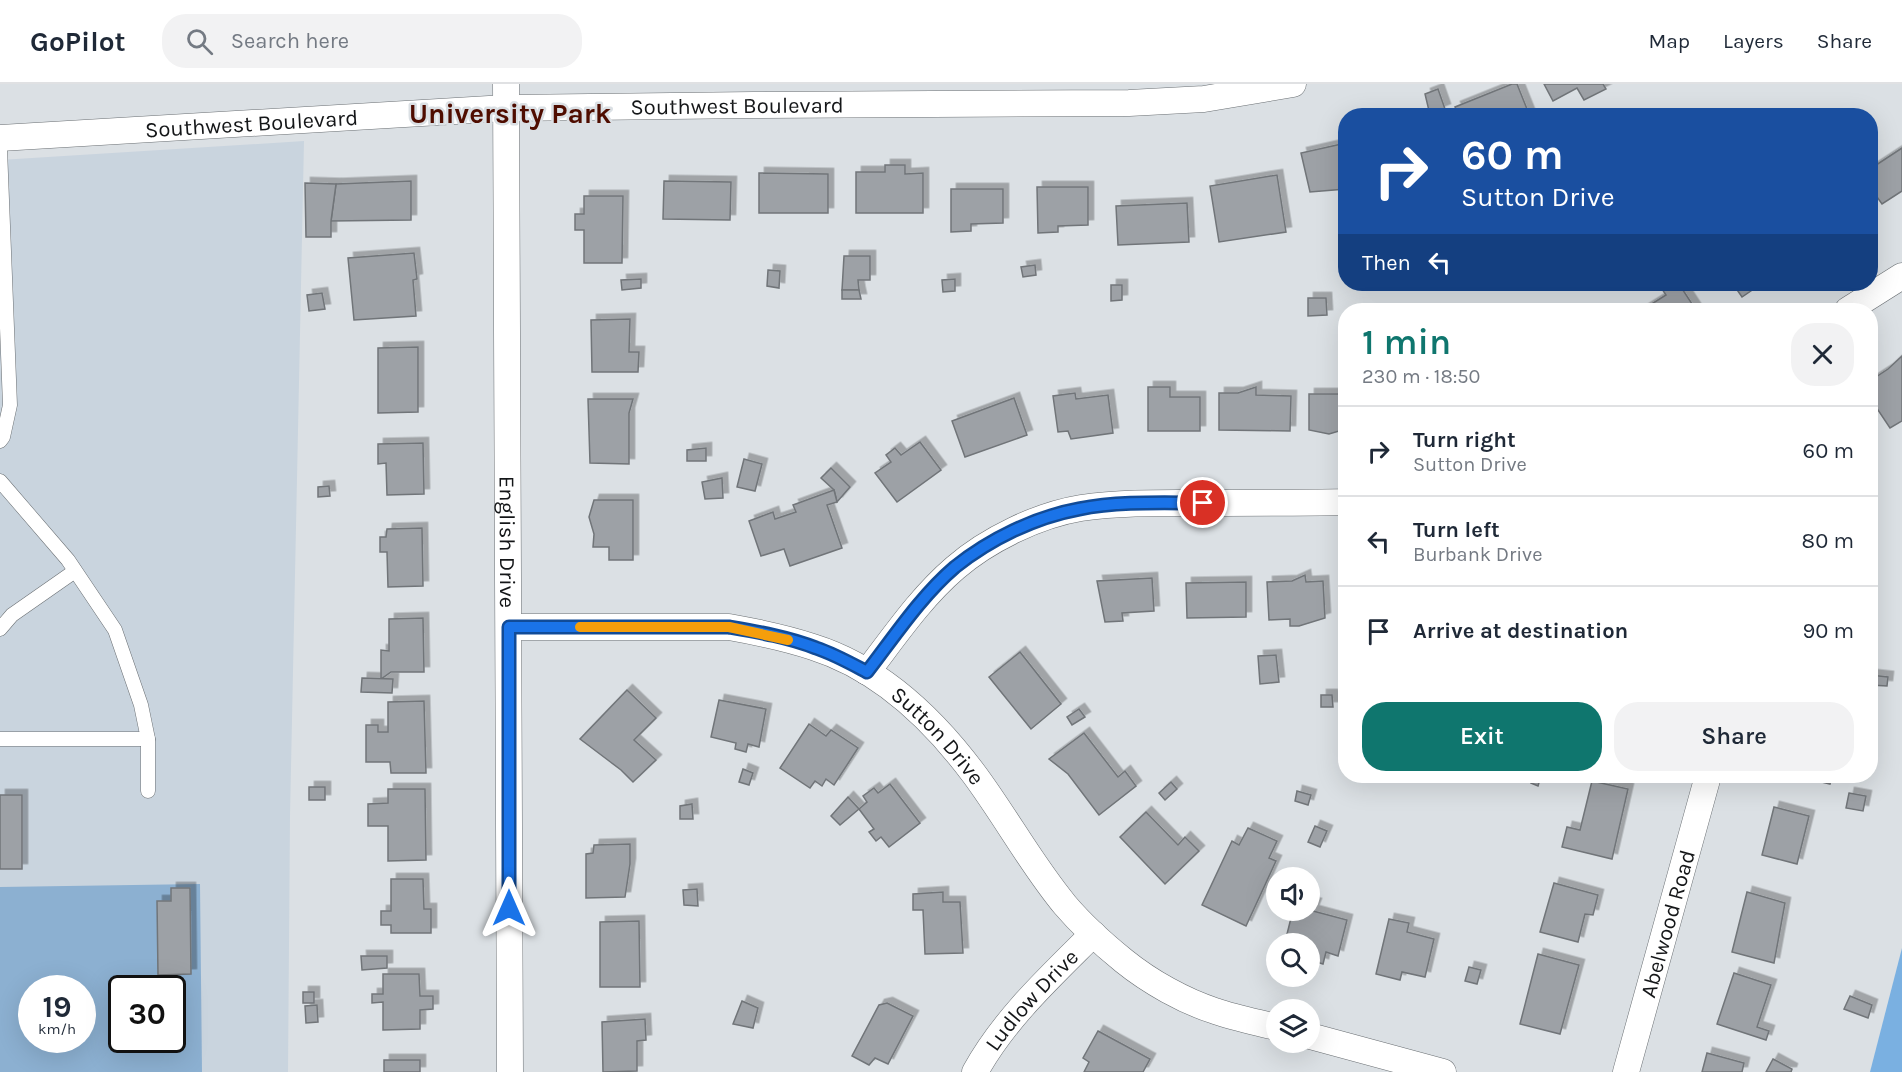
<!DOCTYPE html>
<html lang="en">
<head>
<meta charset="utf-8">
<style>
	:root { --surface:#fff; --page:#f2f2f3; --text:#1f2937; --muted:#747a83; --line:#e0e1e3; --accent:#0f766e }
	body { margin:0; font-family:Karla,sans-serif; background:var(--page); color:var(--text); height:100vh; display:flex; flex-direction:column; font-size:22px; white-space:nowrap }
	* { box-sizing:border-box; margin:0 }
	p { font-size:20px; color:var(--muted) }
	.icon { flex:none; width:33px; height:33px; fill:none; stroke:currentColor; stroke-width:2; stroke-linecap:round; stroke-linejoin:round }
	.map { position:relative; flex:1; overflow:hidden }
	.drawer { position:absolute; left:1338px; top:219px; width:540px; height:480px; display:flex; flex-direction:column; background:var(--surface); border-radius:24px; box-shadow:0 6px 24px #0002 }
	.drawer>* { flex:none }
	.banner { position:absolute; left:1338px; top:24px; width:540px; height:183px; border-radius:24px; box-shadow:0 6px 24px #0002; background:#1a4fa0; color:#fff; overflow:hidden }
	.fabs { position:absolute; left:1266px; top:783px; display:grid; gap:12px }
	.fabs a { display:grid; place-items:center; width:54px; height:54px; border-radius:50%; background:var(--surface); box-shadow:0 6px 24px #0002; font-size:30px }
	.speed { position:absolute; left:18px; top:891px; display:flex; gap:12px; font-size:30px; font-weight:700; text-align:center }
	.speed>* { display:grid; place-content:center; width:78px; height:78px; border-radius:50%; background:var(--surface); box-shadow:0 6px 24px #0002; line-height:1 }
	.speed small { font-size:15px; font-weight:400 }
	.speed .limit { border:3px solid #111; border-radius:9px; background:#fff; color:#111 }
	.pin { position:absolute; display:grid; place-items:center; width:51px; height:51px; color:#fff; margin:-26px; border:3px solid #fff; border-radius:50%; box-shadow:0 2px 6px #0007 }
	.me { position:absolute; width:66px; margin:-33px; rotate:0deg; stroke-linejoin:round; filter:drop-shadow(0 0 4px #0008) }
	.turn { display:flex; align-items:center; gap:21px; height:126px; padding:0 24px; font-size:27px }
	.turn .icon { width:78px; height:78px; stroke-width:2.5 }
	.turn b { display:block; font-size:42px; line-height:51px }
	.then { display:flex; align-items:center; height:57px; padding:0 24px; background:#0003; gap:12px; font-size:22px }
	.round { display:grid; place-items:center; flex:none; width:63px; height:63px; border-radius:24px; background:var(--page) }
	.summary { display:flex; align-items:center; justify-content:space-between; height:102px; padding:0 24px }
	h1 { font-size:36px; font-weight:600; line-height:45px; color:var(--accent) }
	.action { display:flex; gap:12px; margin-top:auto; padding:12px 24px }
	.action a { flex:1; height:69px; border-radius:24px; background:var(--accent); color:#fff; font-size:24px; font-weight:600; line-height:69px; text-align:center }
	.action a+a { background:var(--page); color:var(--text) }
	ul { padding:0; list-style:none }
	li { display:flex; align-items:center; gap:18px; height:90px; padding:0 24px; border-top:2px solid var(--line) }
	li div { flex:1 }
	li b { display:block; font-size:22px }
	li em { font-style:normal }
	header { display:flex; align-items:center; gap:36px; box-sizing:border-box; height:84px; padding:0 30px; background:var(--surface); border-bottom:2px solid var(--line) }
	header strong { font-size:28px }
	nav { display:flex; gap:33px; margin-inline-start:auto; font-size:21px }
	.search { width:420px; height:54px; background:var(--page); display:flex; align-items:center; gap:15px; box-sizing:border-box; padding:0 21px; border-radius:24px; color:var(--muted); font-size:22px }
	.map>svg:first-child { display:block }
	.built { fill:#c9d4de; fill-rule:evenodd }
	.green { fill:#8cb0d1; fill-rule:evenodd }
	.forest { fill:#7ab0e1 }
	.building { fill:#9da1a6; stroke:#717579; stroke-width:1.5; filter:url(#shadow) }
	.lines { fill:none; stroke-linecap:round; stroke-linejoin:round }
	.service-casing { stroke:#6a6f73; stroke-width:15 }
	.minor-casing { stroke:#6a6f73; stroke-width:27 }
	.service { stroke:#fff; stroke-width:14 }
	.minor { stroke:#fff; stroke-width:26 }
	.route-casing { stroke:#114b97; stroke-width:15 }
	.route { stroke:#1a73e8; stroke-width:10 }
	.slow { stroke:#f59e0b; stroke-width:10 }
	.labels { text-anchor:middle; stroke-width:5; stroke-linejoin:round; paint-order:stroke }
	.street-label { font-size:22px; fill:#141618; stroke:#dbe0e4 }
	.district-label { font-size:28px; font-weight:bold; fill:#4f0d00; stroke:#dbe0e4 }
</style>
</head>
<body>
<header>
<strong>GoPilot</strong>
<div class="search"><svg class="icon" aria-label="search" viewBox="0 0 24 24"><circle cx="10" cy="10" r="6"/><path d="M15 15l6 6"/></svg>Search here</div>
<nav><a>Map</a><a>Layers</a><a>Share</a></nav>
</header>
<div class="map">
<svg width="1902" height="988" viewBox="0 0 1902 988">
	<defs>
		<filter id="shadow"><feDropShadow dx="5.5" dy="-5.5" stdDeviation="0" flood-color="#0004"/></filter>
	</defs>
	<rect width="100%" height="100%" fill="#dbe0e4"/>
	<path class="built" d="M 304,57 L 290,732 L 288,988 L 0,988 L 0,76 ZM 32,904 L 82,904 L 82,956 L 32,956 ZM 122,904 L 172,904 L 172,956 L 122,956 Z"/>
	<path class="green" d="M 200,800 L 202,988 L 0,988 L 0,803 ZM 32,904 L 82,904 L 82,956 L 32,956 ZM 122,904 L 172,904 L 172,956 L 122,956 Z"/>
	<polygon class="forest" points="1902,864 1902,988 1870,988"/>
	<g class="building">
		<polygon points="1512,0 1517,0 1529,30 1459,32 1455,23"/>
		<polygon points="1544,0 1603,0 1606,5 1584,16 1577,4 1553,17"/>
		<polygon points="1438,5 1445,25 1430,31 1425,10"/>
		<polygon points="1346,59 1346,105 1310,108 1301,69"/>
		<polygon points="1902,64 1902,107 1882,120 1870,103 1870,85"/>
		<polygon points="885,81 905,81 905,90 923,89 923,129 856,129 856,88 885,88"/>
		<polygon points="759,89 828,90 828,129 759,129"/>
		<polygon points="1277,91 1286,148 1219,158 1210,102"/>
		<polygon points="411,97 411,136 331,137 336,100"/>
		<polygon points="664,97 731,98 730,136 663,135"/>
		<polygon points="305,99 336,100 331,137 331,153 306,153"/>
		<polygon points="1037,103 1088,103 1088,141 1058,142 1058,148 1038,149"/>
		<polygon points="951,105 1003,105 1003,139 971,140 971,147 951,148"/>
		<polygon points="584,112 623,112 622,179 584,179 584,146 575,146 575,130 584,130"/>
		<polygon points="1187,119 1189,158 1118,161 1116,122"/>
		<polygon points="414,169 417,195 413,196 416,232 354,236 348,174"/>
		<polygon points="844,172 870,172 870,196 858,196 859,206 842,206"/>
		<polygon points="1035,181 1036,191 1023,193 1021,183"/>
		<polygon points="768,186 780,187 779,204 767,202"/>
		<polygon points="641,195 641,204 622,206 621,196"/>
		<polygon points="955,195 955,207 943,208 942,196"/>
		<polygon points="1669,200 1679,200 1696,226 1642,226 1666,211 1662,205"/>
		<polygon points="1733,200 1761,200 1742,213"/>
		<polygon points="1111,201 1122,201 1122,216 1111,217"/>
		<polygon points="842,206 859,206 861,215 842,215"/>
		<polygon points="322,209 325,225 309,227 307,211"/>
		<polygon points="1308,214 1326,214 1327,231 1308,232"/>
		<polygon points="630,235 629,268 639,268 638,288 592,288 591,236"/>
		<polygon points="418,263 418,328 378,329 378,264"/>
		<polygon points="1902,272 1902,337 1890,344 1870,314 1870,297 1888,285"/>
		<polygon points="1346,290 1346,345 1329,350 1309,346 1309,310 1342,310 1342,291"/>
		<polygon points="1148,303 1170,303 1170,313 1200,313 1200,347 1148,347"/>
		<polygon points="1256,303 1256,311 1291,312 1290,347 1219,346 1219,309 1238,309"/>
		<polygon points="1075,309 1076,315 1108,311 1113,349 1071,355 1068,347 1058,348 1053,312"/>
		<polygon points="1014,314 1027,351 965,373 952,337"/>
		<polygon points="588,315 633,315 629,329 629,380 590,379"/>
		<polygon points="920,358 941,386 897,418 875,389 891,378 886,371 895,364 901,371"/>
		<polygon points="423,359 424,410 387,411 386,379 378,380 378,360"/>
		<polygon points="706,364 706,377 687,377 687,366"/>
		<polygon points="744,375 762,380 755,407 737,403"/>
		<polygon points="831,384 850,403 837,418 834,406 821,394"/>
		<polygon points="722,394 723,414 705,415 702,398"/>
		<polygon points="329,402 330,412 318,413 318,403"/>
		<polygon points="834,406 837,418 827,421 842,464 790,482 784,465 761,472 749,437 773,428 775,435 796,428 793,421"/>
		<polygon points="594,416 633,416 633,476 609,476 609,463 593,463 594,450 589,433"/>
		<polygon points="422,444 423,502 388,503 387,468 380,468 380,453 386,453 387,445"/>
		<polygon points="1305,491 1306,498 1323,497 1325,534 1299,542 1290,542 1290,535 1269,536 1267,498 1292,497"/>
		<polygon points="1152,494 1154,527 1122,529 1123,537 1105,538 1097,497"/>
		<polygon points="1246,498 1246,533 1187,534 1186,499"/>
		<polygon points="423,534 424,588 391,588 381,595 381,566 389,567 389,535"/>
		<polygon points="1020,568 1061,620 1031,645 989,593"/>
		<polygon points="1276,571 1279,598 1260,600 1258,572"/>
		<polygon points="1870,591 1888,593 1887,602 1870,601"/>
		<polygon points="362,594 393,595 392,609 361,608"/>
		<polygon points="627,606 656,634 634,656 656,676 633,698 621,686 580,655"/>
		<polygon points="1321,611 1332,611 1333,623 1321,623"/>
		<polygon points="719,616 766,625 759,663 748,660 746,668 735,665 736,659 711,653"/>
		<polygon points="424,617 426,689 391,689 390,678 366,678 366,641 378,641 378,648 388,648 388,618"/>
		<polygon points="1079,625 1085,633 1072,641 1067,633"/>
		<polygon points="809,640 826,652 831,646 858,664 834,701 826,695 822,702 815,697 810,704 780,684"/>
		<polygon points="1084,649 1118,693 1125,687 1136,702 1099,731 1068,690 1049,675"/>
		<polygon points="743,685 753,689 749,701 739,698"/>
		<polygon points="1534,692 1541,692 1538,702 1531,699"/>
		<polygon points="1797,692 1832,692 1830,700"/>
		<polygon points="1592,697 1628,705 1612,775 1562,763 1567,743 1580,746"/>
		<polygon points="1171,698 1177,705 1165,716 1159,709"/>
		<polygon points="890,700 920,739 889,763 881,753 876,757 869,748 874,745 859,725 867,718 863,712 874,704 878,709"/>
		<rect x="309" y="703" width="16" height="13"/>
		<polygon points="388,705 425,705 426,776 388,777 388,742 368,742 368,720 388,719"/>
		<polygon points="1297,707 1311,711 1308,721 1295,717"/>
		<polygon points="1849,709 1866,712 1863,727 1846,724"/>
		<rect x="0" y="711" width="22" height="74"/>
		<polygon points="848,713 859,725 840,741 831,732"/>
		<polygon points="692,720 693,735 680,735 680,722"/>
		<polygon points="1774,723 1809,732 1797,780 1762,771"/>
		<polygon points="1146,728 1178,761 1185,753 1199,767 1165,800 1120,753"/>
		<polygon points="1315,742 1327,747 1320,763 1308,758"/>
		<polygon points="1248,744 1277,757 1269,774 1276,777 1246,842 1202,821 1232,757 1239,761"/>
		<polygon points="630,760 630,780 625,813 586,814 586,770 593,769 594,761"/>
		<polygon points="391,795 423,795 424,825 431,825 431,849 391,849 391,841 381,841 381,827 391,827"/>
		<polygon points="1554,799 1598,811 1593,831 1585,830 1578,858 1540,848"/>
		<polygon points="171,804 190,804 191,890 158,891 157,817 171,817"/>
		<polygon points="697,805 698,822 684,821 683,806"/>
		<polygon points="943,808 943,818 960,818 963,869 925,870 923,826 913,826 913,810"/>
		<polygon points="1747,808 1785,819 1774,879 1732,868"/>
		<polygon points="1310,818 1316,820 1313,827 1347,836 1338,872 1326,868 1323,880 1310,876 1310,860 1285,858 1293,826 1310,826"/>
		<polygon points="1389,835 1409,839 1407,848 1434,855 1425,893 1402,888 1400,896 1376,890"/>
		<polygon points="639,837 640,903 600,903 600,838"/>
		<polygon points="1538,870 1579,881 1560,950 1520,940"/>
		<polygon points="361,872 387,872 387,884 362,886"/>
		<polygon points="1469,883 1481,886 1477,900 1465,897"/>
		<polygon points="1734,889 1771,901 1757,943 1769,947 1766,956 1717,940"/>
		<polygon points="383,890 419,890 420,912 433,912 433,925 420,926 420,945 383,946 383,918 372,919 372,910 383,910"/>
		<rect x="303" y="908" width="11" height="11"/>
		<polygon points="1850,912 1872,921 1868,934 1844,925"/>
		<polygon points="742,917 758,924 753,944 733,940"/>
		<polygon points="887,919 913,932 888,980 875,974 869,981 852,972 879,921"/>
		<polygon points="317,921 318,938 306,939 305,922"/>
		<polygon points="645,935 646,956 637,957 637,987 603,988 602,938"/>
		<polygon points="1098,947 1150,975 1143,988 1084,988 1089,978 1083,974"/>
		<polygon points="1707,969 1744,979 1742,988 1702,988"/>
		<polygon points="1773,975 1792,985 1791,988 1766,988"/>
		<rect x="384" y="976" width="36" height="12"/>
	</g>
	<g class="lines">
		<defs>
			<g id="service">
				<polyline points="0,65 10,321 3,353 0,357"/>
				<polyline points="0,397 68,476 115,546 141,621 148,655 148,707"/>
				<polyline points="0,545 12,531 75,487"/>
				<polyline points="0,655 148,655"/>
			</g>
			<g id="minor">
				<path id="s1" d="M 506,0 L 510,988"/>
				<path id="s2" d="M 0,54 L 506,24 L 753,21 L 1129,19 L 1204,15 L 1293,0"/>
				<polyline points="1848,226 1902,192"/>
				<path id="s3" d="M 509,543 L 729,543 C 757,548 786,554 813,563 C 880,584 933,635 974,690 C 1006,733 1031,780 1065,821 C 1082,841 1103,860 1124,877 C 1150,898 1184,917 1215,927 C 1235,934 1256,938 1276,943"/>
				<path d="M 867,588 C 894,553 920,514 955,484 C 987,456 1038,431 1081,424 C 1122,418 1163,419 1204,419 C 1251,419 1298,419 1346,418"/>
				<polyline points="1310,952 1443,988"/>
				<path id="s4" d="M 975,988 C 1005,934 1050,893 1093,850"/>
				<path id="s5" d="M 1626,988 L 1708,692"/>
			</g>
		</defs>
		<use href="#service" class="service-casing"/>
		<use href="#minor" class="minor-casing"/>
		<use href="#service" class="service"/>
		<use href="#minor" class="minor"/>
	</g>
	<g class="lines">
		<defs>
			<path id="route" d="M 509,824 L 509,543 L 729,543 C 758,548 788,553 816,564 C 834,570 850,579 867,588 C 894,553 921,512 955,483 C 990,455 1035,433 1079,425 C 1119,417 1162,419 1203,419"/>
		</defs>
		<use href="#route" class="route-casing"/>
		<use href="#route" class="route"/>
		<polyline class="slow" points="580,543 729,543 788,556"/>
	</g>
	<g class="labels">
		<g class="street-label">
			<text dy="8" stroke="none"><textPath href="#s2" startOffset="738">Southwest Boulevard</textPath></text>
			<text dy="8" stroke="none"><textPath href="#s2" startOffset="252">Southwest Boulevard</textPath></text>
			<text dy="8" stroke="none"><textPath href="#s1" startOffset="458">English Drive</textPath></text>
			<text dy="8" stroke="none"><textPath href="#s3" startOffset="462">Sutton Drive</textPath></text>
			<text dy="8" stroke="none"><textPath href="#s5" startOffset="154">Abelwood Road</textPath></text>
			<text dy="8" stroke="none"><textPath href="#s4" startOffset="92">Ludlow Drive</textPath></text>
		</g>
		<g class="district-label">
			<text x="510" y="39">University Park</text>
		</g>
	</g>
</svg>
<div class="fabs">
<a><svg class="icon" aria-label="sound" viewBox="0 0 24 24"><path d="M4 9h4l5-4v14l-5-4H4zM17 9q2 3 0 6"/></svg></a>
<a><svg class="icon" aria-label="search" viewBox="0 0 24 24"><circle cx="10" cy="10" r="6"/><path d="M15 15l6 6"/></svg></a>
<a><svg class="icon" aria-label="layers" viewBox="0 0 24 24"><path d="M12 4l9 5-9 5-9-5zM3 14l9 5 9-5"/></svg></a>
</div>
<div class="speed"><div>19<small>km/h</small></div><div class="limit">30</div></div>
<div class="pin" style="left:1203px;top:419px;background:#d93025"><svg class="icon" aria-label="arrive" viewBox="0 0 24 24"><path d="M6 21V4h12l-3 4 3 4H6"/></svg></div>
<svg class="me" style="left:509px;top:824px" viewBox="-20 -20 40 40"><path d="M0-17L14 15 0 8-14 15z" fill="#1a73e8" stroke="#fff" stroke-width="4"/></svg>
<div class="banner">
<div class="turn"><svg class="icon" aria-label="right" viewBox="0 0 24 24"><path d="M7 20v-9h11M14 6l5 5-5 5"/></svg><div><b>60 m</b>Sutton Drive</div></div>
<div class="then">Then<svg class="icon" aria-label="left" viewBox="0 0 24 24"><path d="M17 20v-9H6M10 6l-5 5 5 5"/></svg></div>
</div>
<section class="drawer">
<div class="summary"><div><h1>1 min</h1><p>230 m · 18:50</p></div><a class="round"><svg class="icon" aria-label="close" viewBox="0 0 24 24"><path d="M6 6l12 12M18 6L6 18"/></svg></a></div>
<ul>
<li><svg class="icon" aria-label="right" viewBox="0 0 24 24"><path d="M7 20v-9h11M14 6l5 5-5 5"/></svg><div><b>Turn right</b><p>Sutton Drive</p></div><em>60 m</em></li>
<li><svg class="icon" aria-label="left" viewBox="0 0 24 24"><path d="M17 20v-9H6M10 6l-5 5 5 5"/></svg><div><b>Turn left</b><p>Burbank Drive</p></div><em>80 m</em></li>
<li><svg class="icon" aria-label="arrive" viewBox="0 0 24 24"><path d="M6 21V4h12l-3 4 3 4H6"/></svg><div><b>Arrive at destination</b></div><em>90 m</em></li>
</ul>
<div class="action"><a>Exit</a><a>Share</a></div>
</section>
</div>
</body>
</html>
